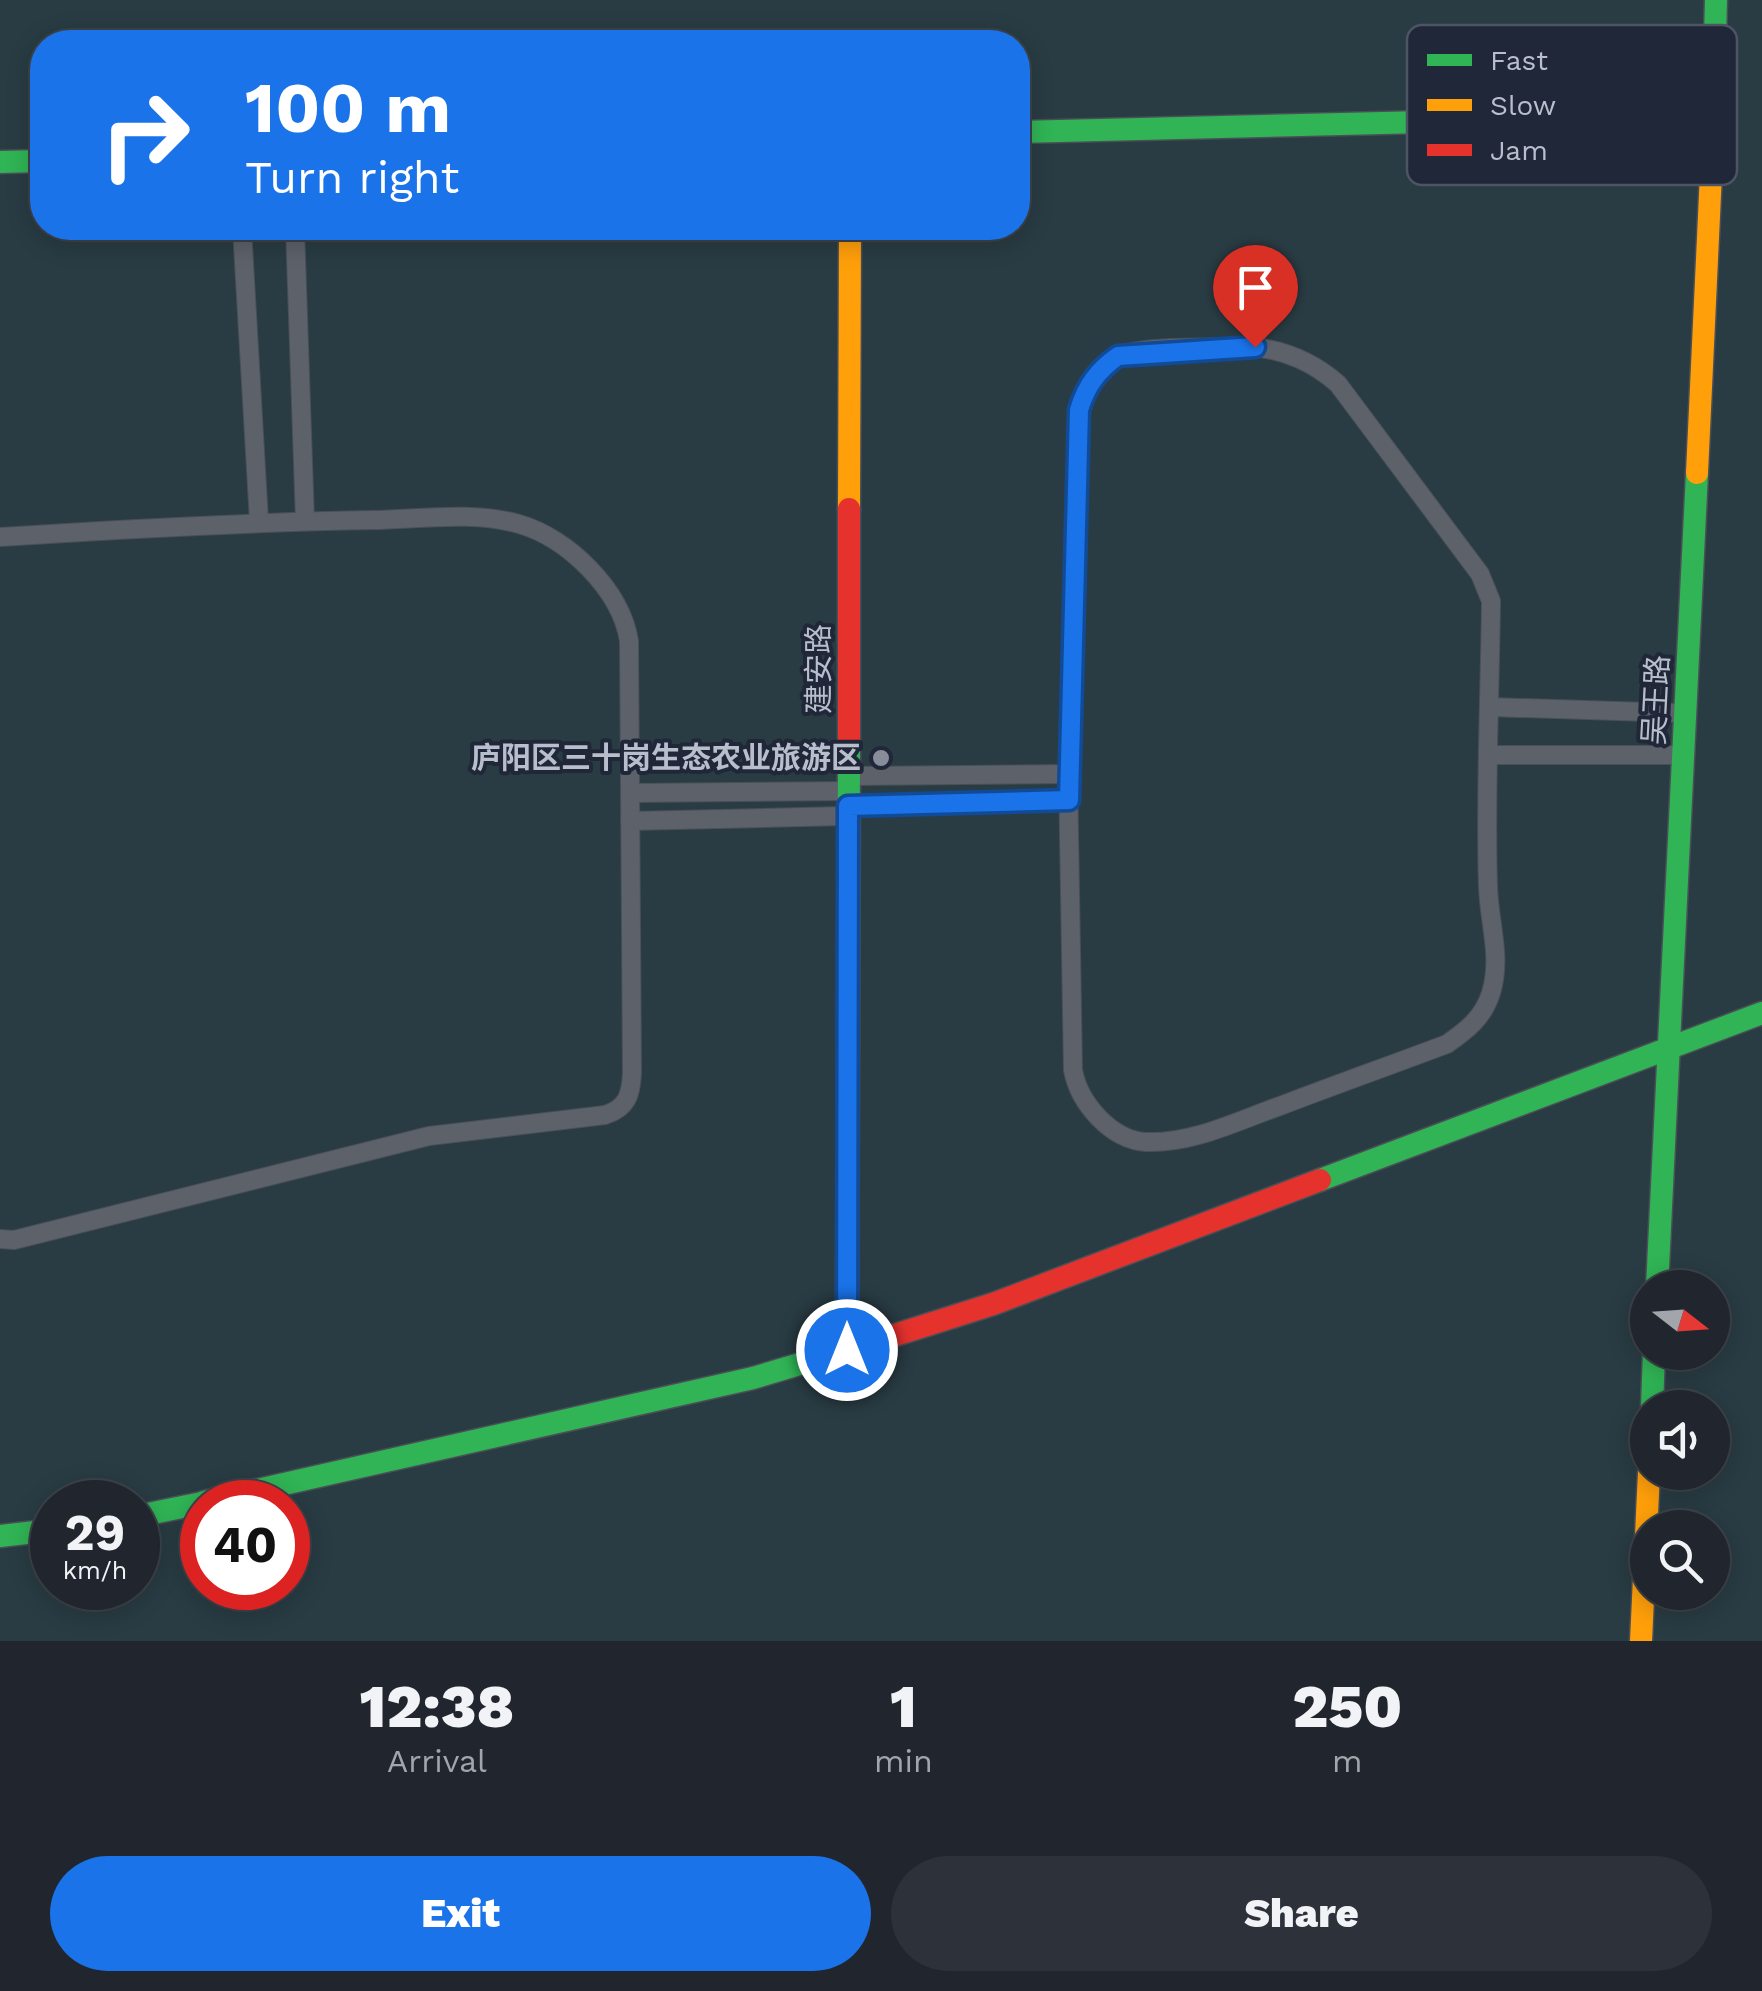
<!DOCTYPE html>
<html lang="en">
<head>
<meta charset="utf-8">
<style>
	:root { --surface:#21262e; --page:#2d323a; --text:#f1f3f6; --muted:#a2a5aa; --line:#3e434a; --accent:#1a73e8 }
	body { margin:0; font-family:"Work Sans","Noto Sans SC",sans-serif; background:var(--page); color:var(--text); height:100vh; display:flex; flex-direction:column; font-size:38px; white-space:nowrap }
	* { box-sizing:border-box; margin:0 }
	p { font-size:32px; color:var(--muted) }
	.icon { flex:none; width:55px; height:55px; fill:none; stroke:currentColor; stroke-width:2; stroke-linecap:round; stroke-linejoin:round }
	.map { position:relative; height:1641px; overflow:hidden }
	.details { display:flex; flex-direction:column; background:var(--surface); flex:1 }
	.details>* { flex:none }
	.guide { position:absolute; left:30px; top:30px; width:1000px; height:210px; border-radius:40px; box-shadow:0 5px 25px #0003,0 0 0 2px var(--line); background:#1a73e8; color:#fff; overflow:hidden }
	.needle { width:65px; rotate:107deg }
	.fabs { position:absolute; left:1630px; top:1270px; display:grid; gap:20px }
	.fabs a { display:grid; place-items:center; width:100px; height:100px; border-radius:50%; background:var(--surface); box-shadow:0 5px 25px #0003,0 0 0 2px var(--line); font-size:50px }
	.speed { position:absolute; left:30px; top:1480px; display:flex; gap:20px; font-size:50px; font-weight:700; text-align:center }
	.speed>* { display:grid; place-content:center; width:130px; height:130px; border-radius:50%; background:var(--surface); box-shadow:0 5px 25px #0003,0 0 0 2px var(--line); line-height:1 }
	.speed small { font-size:25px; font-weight:400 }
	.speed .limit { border:15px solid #d22; background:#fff; color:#111 }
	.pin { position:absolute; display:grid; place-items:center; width:85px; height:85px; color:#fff; margin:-102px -42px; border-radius:50% 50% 50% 0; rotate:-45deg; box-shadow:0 0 10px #0007 }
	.pin .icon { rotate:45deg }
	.me { position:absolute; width:110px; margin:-55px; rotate:0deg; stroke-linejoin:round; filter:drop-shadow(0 0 8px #0008) }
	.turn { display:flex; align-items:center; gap:35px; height:210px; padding:0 50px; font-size:45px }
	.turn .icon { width:130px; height:130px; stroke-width:2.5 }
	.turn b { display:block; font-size:70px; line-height:85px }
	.eta { display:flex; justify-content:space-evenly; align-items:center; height:170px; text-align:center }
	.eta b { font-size:60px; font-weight:800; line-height:70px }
	.button { display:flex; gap:20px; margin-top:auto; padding:20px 50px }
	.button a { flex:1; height:115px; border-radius:60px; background:var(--accent); color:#fff; font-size:40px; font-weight:800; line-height:115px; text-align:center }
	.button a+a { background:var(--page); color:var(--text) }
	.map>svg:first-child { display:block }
	.green { fill:#293c43; fill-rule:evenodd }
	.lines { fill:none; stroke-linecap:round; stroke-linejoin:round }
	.lane-casing { stroke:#4a4f57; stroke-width:20 }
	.fast-casing { stroke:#4a4f57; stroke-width:25 }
	.slow-casing { stroke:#4a4f57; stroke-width:25 }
	.jam-casing { stroke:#4a4f57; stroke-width:25 }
	.lane { stroke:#5d616a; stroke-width:18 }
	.fast { stroke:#30b455; stroke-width:22 }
	.slow { stroke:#ff9f0a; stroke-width:22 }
	.jam { stroke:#e5322d; stroke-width:22 }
	.route-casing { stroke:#114b97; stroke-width:25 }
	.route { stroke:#1a73e8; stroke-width:18 }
	.poi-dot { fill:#878d9a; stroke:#1f2738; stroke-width:4 }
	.labels { text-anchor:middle; stroke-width:8; stroke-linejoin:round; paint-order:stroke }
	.street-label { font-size:30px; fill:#b8becc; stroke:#1f2738 }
	.poi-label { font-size:30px; font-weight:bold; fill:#b8becc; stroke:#1f2738; text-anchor:end }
	.key { fill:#1f2738; stroke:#4d5464; stroke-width:2.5 }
	.key-label { font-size:28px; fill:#b8becc }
</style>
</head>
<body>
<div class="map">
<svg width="1762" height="1641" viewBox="0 0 1762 1641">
	<rect width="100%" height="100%" fill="#2c323d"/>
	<path class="green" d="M 0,0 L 1762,0 L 1762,1641 L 0,1641 ZM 42,42 L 1018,42 L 1018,228 L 42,228 ZM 1648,1288 L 1712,1288 L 1712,1352 L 1648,1352 ZM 1648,1408 L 1712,1408 L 1712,1472 L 1648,1472 ZM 52,1502 L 138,1502 L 138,1588 L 52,1588 ZM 202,1502 L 288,1502 L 288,1588 L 202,1588 ZM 1648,1528 L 1712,1528 L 1712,1592 L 1648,1592 Z"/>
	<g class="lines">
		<defs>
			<g id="lane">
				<polyline points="242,228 259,521"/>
				<polyline points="295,228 305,521"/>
				<path d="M 1255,347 C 1287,351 1313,362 1338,384 L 1480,574 L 1491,601 C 1490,696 1485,792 1488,886 C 1489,924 1502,956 1491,993 C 1483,1018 1467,1030 1447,1044 C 1391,1065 1335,1085 1280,1106 C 1237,1121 1192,1144 1146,1142 C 1111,1140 1079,1103 1073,1070 L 1068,774 L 1079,410 C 1085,389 1098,363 1121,355 C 1150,345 1221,348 1255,347 Z"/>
				<path d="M 0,537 C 125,529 249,522 374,520 C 421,519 474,511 519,524 C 568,538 621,590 629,641 L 632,1073 C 631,1095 627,1108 605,1115 L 429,1136 L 14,1240 L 0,1239"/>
				<polyline points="1490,707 1680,713"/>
				<polyline points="1489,755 1679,755"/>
				<polyline points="854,776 1068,774"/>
				<polyline points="630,793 848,791"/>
				<polyline points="854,806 1069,800"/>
				<polyline points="630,821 845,816"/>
			</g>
			<g id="fast">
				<polyline points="1018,132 1714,115"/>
				<polyline points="1712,152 1716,0"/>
				<polyline points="0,162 42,161"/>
				<polyline points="1320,1180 1762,1013"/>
				<polyline points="1657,1288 1697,473"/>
				<polyline points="847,1350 849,746"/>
				<polyline points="1652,1408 1654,1352"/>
				<polyline points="204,1502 753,1378 870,1343"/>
				<polyline points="138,1516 202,1503"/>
				<polyline points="0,1536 52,1530"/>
			</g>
			<g id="slow">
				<polyline points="1697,473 1712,152"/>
				<polyline points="849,509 850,228"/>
				<polyline points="1641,1641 1649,1472"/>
			</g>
			<g id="jam">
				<polyline points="849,746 849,509"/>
				<polyline points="870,1343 993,1304 1320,1180"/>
			</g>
		</defs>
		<use href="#lane" class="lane-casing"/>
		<use href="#fast" class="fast-casing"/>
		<use href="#slow" class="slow-casing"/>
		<use href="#jam" class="jam-casing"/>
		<use href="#lane" class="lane"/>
		<use href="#fast" class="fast"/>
		<use href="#slow" class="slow"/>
		<use href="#jam" class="jam"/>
	</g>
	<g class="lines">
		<defs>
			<path id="route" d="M 847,1350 L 848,806 L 1069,800 L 1079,410 C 1086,386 1098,370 1118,356 L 1255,347"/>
		</defs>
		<use href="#route" class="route-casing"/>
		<use href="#route" class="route"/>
	</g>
	<circle class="poi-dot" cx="881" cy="758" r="10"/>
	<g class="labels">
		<g class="street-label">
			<text transform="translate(819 669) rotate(-90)" y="10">建安路</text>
			<text transform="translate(1656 700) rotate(-87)" y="10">吴王路</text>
		</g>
		<g class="poi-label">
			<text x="861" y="768">庐阳区三十岗生态农业旅游区</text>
		</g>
	</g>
	<rect x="1407" y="25" width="330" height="160" rx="15" class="key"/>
	<rect x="1427" y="54" width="45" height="12" fill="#30b455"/>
	<rect x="1427" y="99" width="45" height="12" fill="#ff9f0a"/>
	<rect x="1427" y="144" width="45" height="12" fill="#e5322d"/>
	<g class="key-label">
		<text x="1490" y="70">Fast</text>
		<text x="1490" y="115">Slow</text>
		<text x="1490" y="160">Jam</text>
	</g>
</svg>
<div class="fabs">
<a><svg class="needle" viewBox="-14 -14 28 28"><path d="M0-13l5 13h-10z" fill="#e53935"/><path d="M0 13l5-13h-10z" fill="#a2a5aa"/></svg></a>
<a><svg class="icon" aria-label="sound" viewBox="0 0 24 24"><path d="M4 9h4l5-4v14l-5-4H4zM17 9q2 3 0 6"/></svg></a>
<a><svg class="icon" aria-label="search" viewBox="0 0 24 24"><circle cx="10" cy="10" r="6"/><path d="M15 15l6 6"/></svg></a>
</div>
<div class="speed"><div>29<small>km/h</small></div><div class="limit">40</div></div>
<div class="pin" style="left:1255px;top:347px;background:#d93025"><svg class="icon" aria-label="arrive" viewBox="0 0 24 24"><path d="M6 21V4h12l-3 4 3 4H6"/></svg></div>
<svg class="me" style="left:847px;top:1350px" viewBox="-20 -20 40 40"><circle r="17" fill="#1a73e8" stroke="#fff" stroke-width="3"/><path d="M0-11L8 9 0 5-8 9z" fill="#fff"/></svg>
<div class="guide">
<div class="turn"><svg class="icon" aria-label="right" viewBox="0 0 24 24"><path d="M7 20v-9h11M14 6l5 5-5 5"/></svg><div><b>100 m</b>Turn right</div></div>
</div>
</div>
<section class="details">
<div class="eta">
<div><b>12:38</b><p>Arrival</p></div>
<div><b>1</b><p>min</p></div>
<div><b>250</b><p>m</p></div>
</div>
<div class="button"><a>Exit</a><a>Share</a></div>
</section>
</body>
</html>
